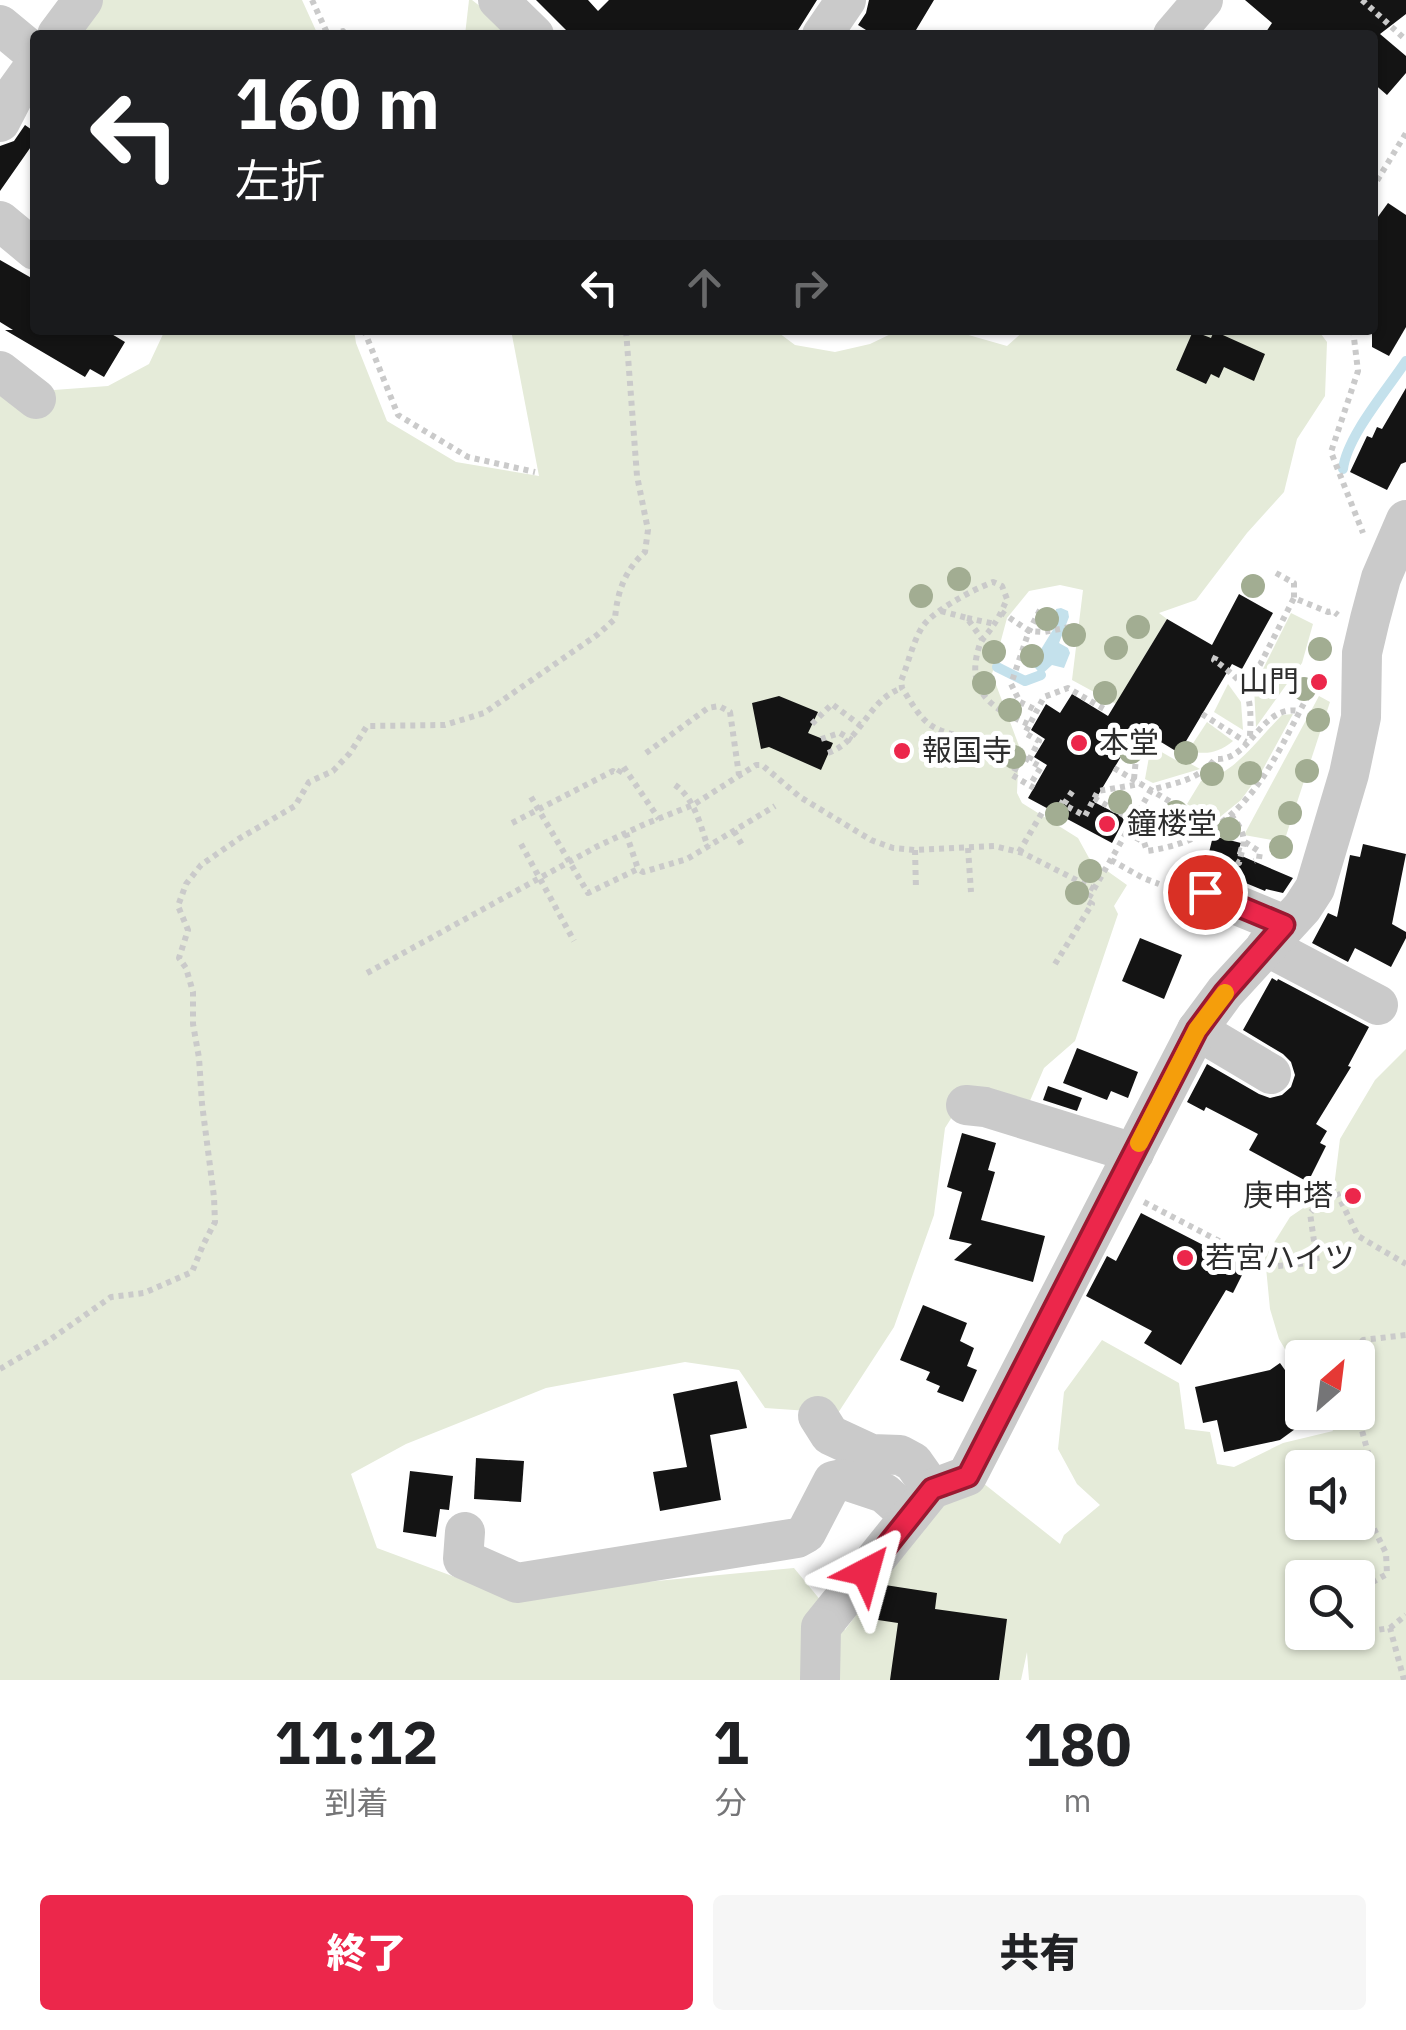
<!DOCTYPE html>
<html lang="ja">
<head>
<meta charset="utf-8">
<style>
	:root { --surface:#fff; --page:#f6f6f6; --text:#202124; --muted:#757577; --accent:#ec274b }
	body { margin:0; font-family:"IBM Plex Sans","Noto Sans JP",sans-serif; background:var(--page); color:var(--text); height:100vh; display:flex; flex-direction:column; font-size:38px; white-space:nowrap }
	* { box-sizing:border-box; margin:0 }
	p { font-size:32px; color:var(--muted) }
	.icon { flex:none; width:55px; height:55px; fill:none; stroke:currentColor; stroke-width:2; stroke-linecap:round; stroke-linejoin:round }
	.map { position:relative; height:1680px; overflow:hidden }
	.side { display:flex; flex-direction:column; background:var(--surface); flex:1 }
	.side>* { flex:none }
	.banner { position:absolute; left:30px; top:30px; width:1348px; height:305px; border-radius:10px; box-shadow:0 2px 8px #0004; background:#202124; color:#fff; overflow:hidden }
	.needle { width:65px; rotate:28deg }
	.tools { position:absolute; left:1285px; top:1340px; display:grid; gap:20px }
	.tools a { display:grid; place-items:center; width:90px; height:90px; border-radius:10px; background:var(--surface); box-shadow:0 2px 8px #0004; font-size:50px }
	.pin { position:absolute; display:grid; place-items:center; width:85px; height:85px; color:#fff; margin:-42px; border:5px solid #fff; border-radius:50%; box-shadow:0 2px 10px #0007 }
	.me { position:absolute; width:110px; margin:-55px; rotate:39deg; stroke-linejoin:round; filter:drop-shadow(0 0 8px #0008) }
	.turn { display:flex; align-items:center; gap:35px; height:210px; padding:0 40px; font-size:45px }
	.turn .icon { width:130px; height:130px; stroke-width:2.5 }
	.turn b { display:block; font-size:70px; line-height:85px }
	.lanes { display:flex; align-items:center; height:95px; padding:0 40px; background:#0003; justify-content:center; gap:50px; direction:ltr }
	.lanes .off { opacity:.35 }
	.eta { display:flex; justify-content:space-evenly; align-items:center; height:170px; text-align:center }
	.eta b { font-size:60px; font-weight:800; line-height:70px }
	.action { display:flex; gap:20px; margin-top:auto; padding:20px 40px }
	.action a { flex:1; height:115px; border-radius:10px; background:var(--accent); color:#fff; font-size:40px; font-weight:800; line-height:115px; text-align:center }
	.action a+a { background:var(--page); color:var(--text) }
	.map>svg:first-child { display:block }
	.green { fill:#e5ebd9; fill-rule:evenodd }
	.water { fill:#c4e1ec }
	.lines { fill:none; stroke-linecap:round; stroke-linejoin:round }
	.stream { stroke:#c4e1ec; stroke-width:10 }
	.building { fill:#141414 }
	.path { stroke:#cacaca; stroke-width:6; stroke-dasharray:5 5; stroke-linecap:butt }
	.minor { stroke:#cacaca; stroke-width:40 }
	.tree { fill:#a2ad92 }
	.route-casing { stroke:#991931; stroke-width:25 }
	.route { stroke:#ec274b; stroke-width:18 }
	.slow { stroke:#f59e0b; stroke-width:18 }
	.poi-dot { fill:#ec274b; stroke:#fff; stroke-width:4 }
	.labels { text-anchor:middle; stroke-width:10; stroke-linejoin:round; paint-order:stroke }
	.poi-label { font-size:30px; fill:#2d2d2d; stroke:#fff; text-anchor:start }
</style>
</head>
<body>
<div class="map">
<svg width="1406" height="1680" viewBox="0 0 1406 1680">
	<rect width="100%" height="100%" fill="#fff"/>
	<g class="green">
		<polygon points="92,0 302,0 318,35 75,35"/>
		<polygon points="469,0 472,0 517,35 465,35"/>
		<path d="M 165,330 L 354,330 L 356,343 L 387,421 L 456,462 L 539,476 L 511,330 L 775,330 L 795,345 L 835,352 L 870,344 L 899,330 L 951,330 L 1007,346 L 1025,330 L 1318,330 L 1327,342 L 1325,396 L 1297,439 L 1284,492 L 1247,533 L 1196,600 L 1159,613 L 1167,619 L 1116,704 L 1072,680 L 1083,590 L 1060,585 L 1029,591 L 1007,618 L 992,674 L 1019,746 L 1017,793 L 1022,803 L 1078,838 L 1089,858 L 1127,885 L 1114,906 L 1118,914 L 1075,1041 L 1044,1068 L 1026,1110 L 964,1098 L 945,1128 L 934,1215 L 894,1327 L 838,1413 L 765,1408 L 739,1370 L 685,1362 L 546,1388 L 406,1444 L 351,1474 L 377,1548 L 463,1580 L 625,1584 L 794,1568 L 845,1630 L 934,1510 L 983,1483 L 1060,1544 L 1064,1535 L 1100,1505 L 1077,1484 L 1058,1449 L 1064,1392 L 1102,1340 L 1179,1383 L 1185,1429 L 1210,1432 L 1217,1464 L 1234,1467 L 1283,1443 L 1333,1431 L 1323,1413 L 1358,1412 L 1358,1358 L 1302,1358 L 1302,1378 L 1279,1339 L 1270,1309 L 1265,1257 L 1290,1217 L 1334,1187 L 1340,1139 L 1375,1080 L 1406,1049 L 1406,1680 L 1029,1680 L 1027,1652 L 1021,1680 L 0,1680 L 0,382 L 54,390 L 108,386 L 149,364 ZM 1302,1468 L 1358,1468 L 1358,1522 L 1302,1522 ZM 1302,1578 L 1358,1578 L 1358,1632 L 1302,1632 Z"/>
		<polygon points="1291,613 1313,624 1302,663 1256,727 1254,687"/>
		<polygon points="1228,684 1241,702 1243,730 1214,712"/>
		<polygon points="1319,696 1330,702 1284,842 1244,835"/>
		<path d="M 1293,714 L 1262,771 L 1241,800 L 1215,821 L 1187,804 L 1201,781 C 1234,775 1259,738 1282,715 Z"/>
		<path d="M 1207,722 L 1233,741 C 1218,753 1207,755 1188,751 Z"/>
		<polygon points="1151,746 1179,762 1182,759 1200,769 1153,783 1145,779"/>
	</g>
	<polygon class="water" points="1061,608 1068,611 1069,617 1059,643 1068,648 1070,653 1064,668 1052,665 1041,675 1032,664 1054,628 1056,609"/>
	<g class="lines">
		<g class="stream">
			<path d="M 1343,469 C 1347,436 1387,390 1406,361"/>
			<polyline points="997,667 1025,681 1041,675"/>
		</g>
	</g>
	<g class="building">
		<polygon points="536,0 588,0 598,11 609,0 817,0 795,35 571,35"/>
		<polygon points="869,0 934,0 913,35 874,35 858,25 866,13"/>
		<polygon points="1245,0 1406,0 1406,14 1380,34 1406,56 1406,73 1387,95 1372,82 1372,35 1264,35 1272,23"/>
		<polygon points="25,125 35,132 35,141 0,191 0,146 14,141"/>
		<polygon points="1388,203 1406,215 1406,327 1389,356 1372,347 1372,225"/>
		<polygon points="0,260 35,280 35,330 105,330 125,342 104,377 90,369 85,377 5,330 13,330 0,322"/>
		<polygon points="1193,331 1211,338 1214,331 1265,354 1254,381 1224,367 1219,378 1211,374 1206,384 1176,370"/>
		<polygon points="1406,388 1406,462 1401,464 1387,490 1350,472 1367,436 1372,438 1377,427 1382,429"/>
		<polygon points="1239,594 1273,613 1242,669 1232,664 1179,753 1138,728 1094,802 1125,818 1112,843 1028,798 1047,765 1034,757 1045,739 1031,730 1046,704 1060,713 1072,694 1108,716 1167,619 1212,645"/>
		<polygon points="779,696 818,712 808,733 833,743 821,770 769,747 761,749 752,703"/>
		<polygon points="1213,836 1241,843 1237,854 1293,878 1283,893 1266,889 1265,891 1214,870 1205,869"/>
		<polygon points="1363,844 1406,854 1392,924 1406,932 1406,938 1391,967 1355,948 1348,962 1312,943 1328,913 1337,917 1350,855 1360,857"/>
		<polygon points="1140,938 1182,955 1164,999 1122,981"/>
		<polygon points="1272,978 1277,981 1278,979 1369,1027 1348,1066 1351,1067 1316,1124 1327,1131 1320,1143 1326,1146 1308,1182 1249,1150 1258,1134 1206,1107 1204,1111 1187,1102 1207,1064 1259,1094 1270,1098 1282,1095 1291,1087 1295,1075 1291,1062 1283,1054 1243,1030"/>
		<polygon points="1077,1048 1138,1072 1128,1098 1111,1091 1107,1100 1063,1083"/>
		<polygon points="1048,1086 1082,1098 1077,1111 1043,1100"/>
		<polygon points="962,1133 996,1143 988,1170 995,1172 981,1220 1045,1236 1033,1282 954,1260 972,1244 949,1239 962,1192 947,1187"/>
		<polygon points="1141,1213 1246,1267 1233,1293 1226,1290 1181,1365 1144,1343 1152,1331 1086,1296 1107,1256 1116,1261"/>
		<polygon points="923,1305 967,1323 960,1341 974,1348 967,1366 977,1370 963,1402 937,1392 940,1386 926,1380 930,1372 900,1360"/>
		<polygon points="1280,1363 1302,1394 1302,1424 1280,1440 1224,1452 1217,1420 1203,1423 1195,1387 1270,1370"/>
		<polygon points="737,1381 747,1428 710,1435 721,1500 660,1511 653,1472 687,1467 673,1394"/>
		<polygon points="476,1458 524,1461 521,1502 474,1499"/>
		<polygon points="410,1471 453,1476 449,1510 440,1509 436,1537 403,1532"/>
		<polygon points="885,1585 937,1593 935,1609 1007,1619 999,1680 890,1680 898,1623 878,1620"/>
	</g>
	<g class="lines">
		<g class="path">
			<polyline points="312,0 328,35"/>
			<polyline points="1362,0 1406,40"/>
			<polyline points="332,35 343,31 346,35"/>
			<polyline points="1372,189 1406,133"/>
			<polyline points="364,330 398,415 468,457 535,472"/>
			<polyline points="1353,330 1358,371 1331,452 1363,533"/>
			<polyline points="1276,573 1294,583 1294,598 1328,612 1333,611 1338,615"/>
			<polyline points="1040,610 1029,631 1044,632 1070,627"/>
			<polyline points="941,611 967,618 982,639"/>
			<polyline points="1001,612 1029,631 1011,684 1020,702 1036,710"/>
			<polyline points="967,618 995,624"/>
			<path d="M 1216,656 L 1214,660 C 1249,685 1252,694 1250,736"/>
			<polyline points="1246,692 1294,598"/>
			<polyline points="1202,714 1246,742"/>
			<polyline points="812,724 832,704 860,725"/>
			<path d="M 1028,724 C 992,709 965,691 979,647 C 981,639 988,634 992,627 C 999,618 1003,608 1007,599 L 1002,586 L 993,582 C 974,589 930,612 921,629 C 912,645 908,664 901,681 L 902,688 C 910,700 919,718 932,726 C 959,743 999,733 1022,757 L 1012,775 L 1034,788"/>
			<polyline points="821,739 840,733 852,740"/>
			<polyline points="646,753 708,708 719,706 730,712 739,775"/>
			<path d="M 828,753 C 862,741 867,700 902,688"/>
			<polyline points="1025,758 1041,767 1030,785"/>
			<polyline points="1029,760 1039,741 1025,733 1044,697 1068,688 1106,710"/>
			<polyline points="1114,768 1214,828"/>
			<polyline points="1134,779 1137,748 1145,733"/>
			<path d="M 675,785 C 695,799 700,825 708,847"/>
			<polyline points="531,797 588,893 638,869 643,872 687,859 775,806"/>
			<polyline points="1094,798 1134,821"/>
			<polyline points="1059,802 1085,816 1098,791 1140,784"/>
			<polyline points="1064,804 1074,789"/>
			<path d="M 1231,815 C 1240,826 1247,837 1242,851 L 1238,850"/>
			<polyline points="512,823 613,771 618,774 623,766 659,819"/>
			<polyline points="734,831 742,845"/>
			<polyline points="626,833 638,869"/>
			<path d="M 1127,833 L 1144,842 L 1147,851 C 1247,837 1271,764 1313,686"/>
			<polyline points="1245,842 1260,852 1259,859 1254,861"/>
			<polyline points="521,844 574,941"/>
			<polyline points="968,848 971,892"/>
			<polyline points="915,850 916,890"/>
			<polyline points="1019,852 1043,811"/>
			<polyline points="1111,860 1143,878 1159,884"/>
			<polyline points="1236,861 1239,863 1242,851"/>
			<path d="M 1055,964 L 1092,904 L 1087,901 L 1151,790 C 1175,783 1199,780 1215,759 C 1251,762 1260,704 1299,711"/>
			<polyline points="367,973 598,846 645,824 693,805 756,765 762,765 800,797 871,840 893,848 915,850 994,846 1023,853 1094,889"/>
			<polyline points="1144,1202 1269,1267 1317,1262 1310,1213 1334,1187 1358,1236 1406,1264"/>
			<polyline points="1350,1358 1363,1340 1406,1335"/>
			<path d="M 0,1369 L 48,1341 L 111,1297 L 144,1293 L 192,1272 L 203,1245 L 215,1222 L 214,1197 L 202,1104 L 199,1058 L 193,1024 L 193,992 L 186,968 L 179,958 L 188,930 L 178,906 L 186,884 L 201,865 L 240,838 L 295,806 L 309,782 L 333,771 L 350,753 L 367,726 L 445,725 L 484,713 L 597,635 L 615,619 C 617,592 625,570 645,552 L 648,530 L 637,476 L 626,330"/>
			<polyline points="1357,1412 1371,1464 1369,1519 1386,1553 1387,1574 1358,1590"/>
			<polyline points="1390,1628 1406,1615"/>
			<polyline points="1341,1632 1344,1635 1390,1628 1404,1680"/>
		</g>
		<g class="minor">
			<polyline points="498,0 534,35"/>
			<polyline points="0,25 35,54"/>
			<polyline points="57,35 83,0"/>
			<polyline points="822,35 846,0"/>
			<polyline points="1173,35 1203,0"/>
			<polyline points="0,122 15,93 35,65"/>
			<polyline points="0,221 35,250"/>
			<polyline points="0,371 36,399"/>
			<polyline points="1187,902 1192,894 1205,892 1285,925"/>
			<polyline points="1266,946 1378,1005"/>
			<polyline points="1197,1030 1271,1074"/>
			<polyline points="966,1105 985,1107 1134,1153"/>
			<polyline points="818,1416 830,1435 871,1454 900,1455 913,1462 932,1489"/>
			<polyline points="465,1532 463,1559 517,1583 797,1538 806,1533 833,1481 842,1479 884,1493 910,1516"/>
			<polyline points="820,1680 821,1627 932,1489 967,1476 1197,1030 1225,992 1302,908 1315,888 1349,774 1361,717 1362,653 1370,619 1381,578 1406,520"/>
		</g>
	</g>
	<g class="tree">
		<circle cx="959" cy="579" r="12"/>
		<circle cx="1253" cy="586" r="12"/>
		<circle cx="921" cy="596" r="12"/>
		<circle cx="1047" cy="619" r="12"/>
		<circle cx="1138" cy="627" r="12"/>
		<circle cx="1074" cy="635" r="12"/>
		<circle cx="1116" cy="648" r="12"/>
		<circle cx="1320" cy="649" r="12"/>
		<circle cx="994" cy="652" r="12"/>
		<circle cx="1032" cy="656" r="12"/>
		<circle cx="984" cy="683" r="12"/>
		<circle cx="1304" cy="689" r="12"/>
		<circle cx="1105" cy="693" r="12"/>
		<circle cx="1010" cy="710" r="12"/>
		<circle cx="1318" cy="720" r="12"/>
		<circle cx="1131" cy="752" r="12"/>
		<circle cx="1186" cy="753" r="12"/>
		<circle cx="1014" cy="757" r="12"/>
		<circle cx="1307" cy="771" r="12"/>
		<circle cx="1250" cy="773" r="12"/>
		<circle cx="1212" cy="774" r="12"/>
		<circle cx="1120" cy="802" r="12"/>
		<circle cx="1176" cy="812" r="12"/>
		<circle cx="1290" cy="813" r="12"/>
		<circle cx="1057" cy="814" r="12"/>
		<circle cx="1229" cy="829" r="12"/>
		<circle cx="1281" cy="847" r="12"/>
		<circle cx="1090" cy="871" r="12"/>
		<circle cx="1077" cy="893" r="12"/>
	</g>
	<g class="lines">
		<defs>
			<polyline id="route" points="866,1572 932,1489 968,1476 1197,1030 1225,992 1284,925 1205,892"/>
		</defs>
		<use href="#route" class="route-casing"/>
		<use href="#route" class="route"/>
		<polyline class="slow" points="1139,1143 1197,1030 1225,993"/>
	</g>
	<g class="poi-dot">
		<circle cx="1319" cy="682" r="10"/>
		<circle cx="1079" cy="743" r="10"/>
		<circle cx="902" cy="751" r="10"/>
		<circle cx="1107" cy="824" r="10"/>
		<circle cx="1353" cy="1196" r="10"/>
		<circle cx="1185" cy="1258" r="10"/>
	</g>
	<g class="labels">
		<g class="poi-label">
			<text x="1299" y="692" text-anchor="end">山門</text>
			<text x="1099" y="753">本堂</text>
			<text x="922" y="761">報国寺</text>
			<text x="1127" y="834">鐘楼堂</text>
			<text x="1333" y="1206" text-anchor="end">庚申塔</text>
			<text x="1205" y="1268">若宮ハイツ</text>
		</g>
	</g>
</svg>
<div class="tools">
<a><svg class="needle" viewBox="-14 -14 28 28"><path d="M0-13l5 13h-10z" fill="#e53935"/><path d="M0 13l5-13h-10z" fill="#757577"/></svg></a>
<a><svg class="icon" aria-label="sound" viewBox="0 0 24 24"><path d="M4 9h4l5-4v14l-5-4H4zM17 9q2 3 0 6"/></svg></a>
<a><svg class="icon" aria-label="search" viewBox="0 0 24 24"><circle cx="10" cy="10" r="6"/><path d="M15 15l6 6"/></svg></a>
</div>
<div class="pin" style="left:1205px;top:892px;background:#d93025"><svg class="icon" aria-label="arrive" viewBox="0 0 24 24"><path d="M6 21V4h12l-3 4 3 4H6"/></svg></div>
<svg class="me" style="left:866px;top:1572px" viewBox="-20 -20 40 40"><path d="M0-17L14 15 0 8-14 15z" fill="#ec274b" stroke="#fff" stroke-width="4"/></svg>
<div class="banner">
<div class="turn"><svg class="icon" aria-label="left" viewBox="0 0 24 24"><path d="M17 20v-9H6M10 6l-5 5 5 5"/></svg><div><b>160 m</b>左折</div></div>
<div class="lanes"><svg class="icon" aria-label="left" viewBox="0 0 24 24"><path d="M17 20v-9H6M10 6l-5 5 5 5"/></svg><svg class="icon off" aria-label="ahead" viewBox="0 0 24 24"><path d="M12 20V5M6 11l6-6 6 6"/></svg><svg class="icon off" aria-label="right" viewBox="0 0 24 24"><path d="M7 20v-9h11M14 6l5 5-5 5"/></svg></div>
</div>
</div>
<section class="side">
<div class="eta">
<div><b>11:12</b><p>到着</p></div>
<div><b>1</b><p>分</p></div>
<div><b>180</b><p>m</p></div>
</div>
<div class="action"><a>終了</a><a>共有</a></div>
</section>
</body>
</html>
